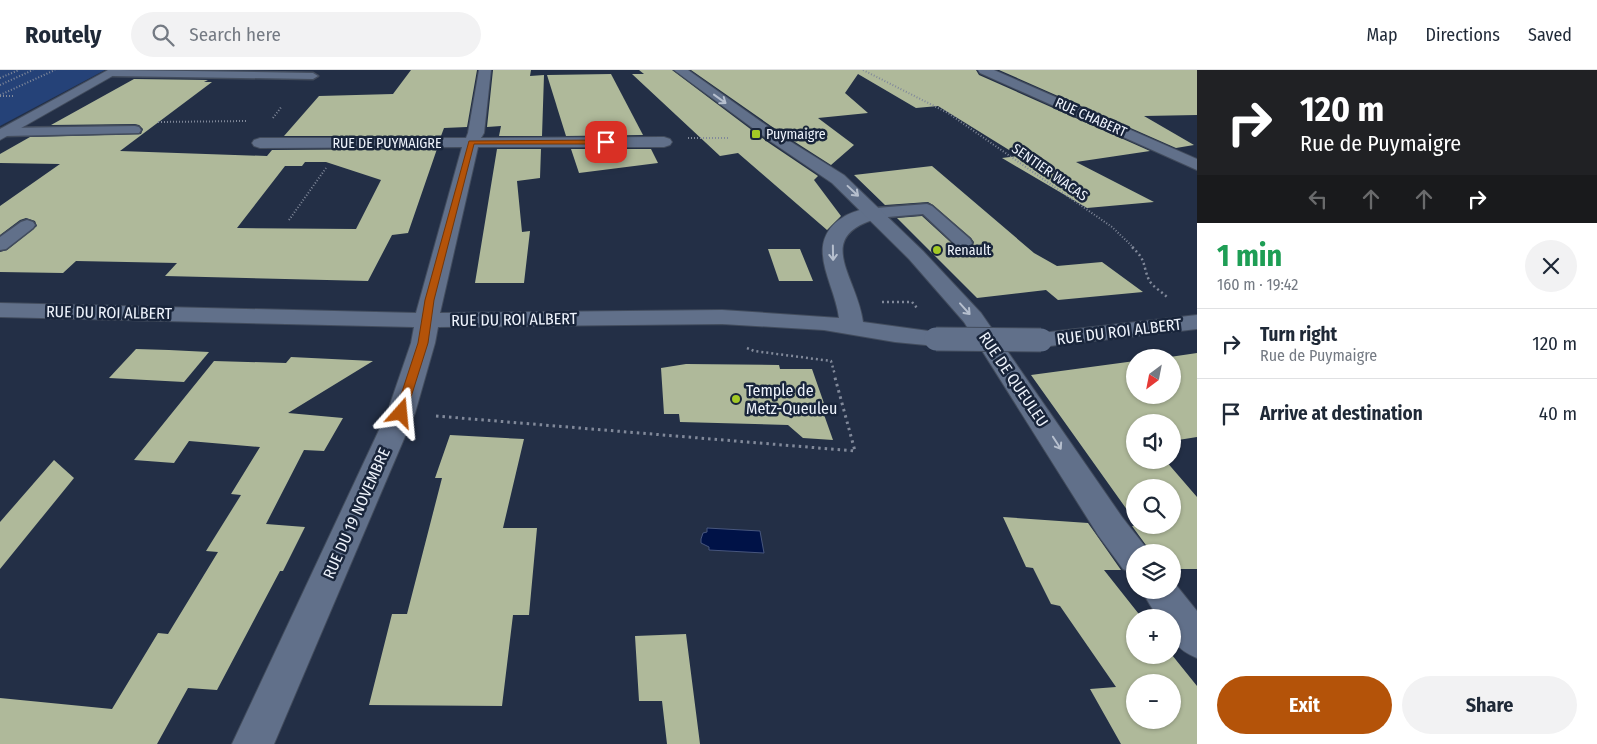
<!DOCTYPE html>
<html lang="en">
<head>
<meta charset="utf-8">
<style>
	:root { --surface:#fff; --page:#f2f2f3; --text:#1f2937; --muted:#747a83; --line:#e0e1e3; --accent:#b45309 }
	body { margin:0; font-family:"Fira Sans Condensed",sans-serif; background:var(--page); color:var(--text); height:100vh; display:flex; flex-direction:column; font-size:19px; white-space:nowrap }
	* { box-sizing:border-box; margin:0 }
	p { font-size:16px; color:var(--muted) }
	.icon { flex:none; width:28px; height:28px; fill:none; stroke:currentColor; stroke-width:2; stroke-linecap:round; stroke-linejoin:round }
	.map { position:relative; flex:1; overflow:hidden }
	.side { display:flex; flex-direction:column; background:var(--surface); width:400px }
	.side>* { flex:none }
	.guide { background:#202124; color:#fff; overflow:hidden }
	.needle { width:32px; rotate:212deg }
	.controls { position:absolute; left:1126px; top:279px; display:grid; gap:10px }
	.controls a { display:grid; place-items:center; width:55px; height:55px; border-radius:50%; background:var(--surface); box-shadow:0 1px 4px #0004; font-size:25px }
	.pin { position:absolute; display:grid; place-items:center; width:42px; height:42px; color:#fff; margin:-21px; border-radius:10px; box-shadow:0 2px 8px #0006 }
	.me { position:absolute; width:55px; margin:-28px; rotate:18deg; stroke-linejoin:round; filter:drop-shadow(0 0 4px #0008) }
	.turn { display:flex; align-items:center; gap:18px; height:105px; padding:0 20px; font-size:22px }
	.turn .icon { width:65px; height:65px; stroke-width:2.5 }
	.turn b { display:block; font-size:35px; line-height:42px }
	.lanes { display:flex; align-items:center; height:48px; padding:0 20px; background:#0003; justify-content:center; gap:25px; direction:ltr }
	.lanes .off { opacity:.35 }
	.round { display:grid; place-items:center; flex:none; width:52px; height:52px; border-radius:26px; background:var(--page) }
	.headline { display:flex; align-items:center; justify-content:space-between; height:85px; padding:0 20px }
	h1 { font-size:30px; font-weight:700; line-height:38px; color:#1e9e55 }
	.primary-button { display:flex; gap:10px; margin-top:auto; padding:10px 20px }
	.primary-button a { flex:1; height:58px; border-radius:30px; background:var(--accent); color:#fff; font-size:20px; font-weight:700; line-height:58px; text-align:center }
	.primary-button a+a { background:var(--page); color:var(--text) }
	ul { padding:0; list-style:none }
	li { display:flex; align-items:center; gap:15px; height:70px; padding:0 20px; border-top:1px solid var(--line) }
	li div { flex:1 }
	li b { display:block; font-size:19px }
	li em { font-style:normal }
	header { display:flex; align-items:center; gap:30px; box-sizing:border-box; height:70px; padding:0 25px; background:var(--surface); border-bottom:1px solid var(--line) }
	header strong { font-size:24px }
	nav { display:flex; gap:28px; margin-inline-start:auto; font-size:18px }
	.search { width:350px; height:45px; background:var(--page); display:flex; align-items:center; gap:12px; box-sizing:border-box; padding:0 18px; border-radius:28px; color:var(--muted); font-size:19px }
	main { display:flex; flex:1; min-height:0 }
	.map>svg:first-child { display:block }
	.green { fill:#254278 }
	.water { fill:#001247; stroke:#47567d }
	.building { fill:#afb99a; fill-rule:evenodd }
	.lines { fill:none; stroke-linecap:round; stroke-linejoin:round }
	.lane-casing { stroke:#424c5d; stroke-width:3 }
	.street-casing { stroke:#424c5d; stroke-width:2 }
	.secondary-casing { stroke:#424c5d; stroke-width:2 }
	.path-far2 { stroke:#81899a; stroke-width:2; stroke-dasharray:1 2; stroke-linecap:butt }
	.path-far1 { stroke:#81899a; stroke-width:2.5; stroke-dasharray:2 3; stroke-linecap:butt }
	.path { stroke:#81899a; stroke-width:3; stroke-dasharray:2.5 4; stroke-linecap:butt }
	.lane { fill:#61708a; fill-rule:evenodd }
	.street { fill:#61708a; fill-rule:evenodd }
	.secondary { fill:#61708a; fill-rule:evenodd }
	.street-bridge-casing { stroke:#424c5d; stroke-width:25; stroke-linecap:butt }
	.street-bridge { stroke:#61708a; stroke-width:23 }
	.oneway { stroke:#b6bfce }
	.route { fill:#b45309; stroke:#753606 }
	.poi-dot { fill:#a3c926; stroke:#19253b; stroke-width:2 }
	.labels { text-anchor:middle; stroke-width:5; stroke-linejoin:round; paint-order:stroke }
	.far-street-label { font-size:14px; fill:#eef3fc; stroke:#19253b }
	.far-poi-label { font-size:14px; fill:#eef3fc; stroke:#19253b; text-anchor:start }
	.street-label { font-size:16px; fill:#eef3fc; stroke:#19253b }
	.poi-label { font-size:16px; fill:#eef3fc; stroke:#19253b; text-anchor:start }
</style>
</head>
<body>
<header>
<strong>Routely</strong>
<div class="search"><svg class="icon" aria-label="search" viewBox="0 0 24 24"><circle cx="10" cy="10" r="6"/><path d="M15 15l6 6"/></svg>Search here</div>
<nav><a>Map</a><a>Directions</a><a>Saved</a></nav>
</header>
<main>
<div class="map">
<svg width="1197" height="674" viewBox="0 0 1197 674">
	<rect width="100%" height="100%" fill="#232f46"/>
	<polygon class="green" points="0,0 105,0 0,56"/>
	<polygon class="water" points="707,458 760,461 764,483 709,480 709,477 701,473 701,469 703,463 707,462"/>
	<g class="building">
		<polygon points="411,0 477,0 467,57 444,58 441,66 284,66 319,26 393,24"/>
		<polygon points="493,0 531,0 530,6 544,5 542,66 499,66 501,56 487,57"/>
		<polygon points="639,0 672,0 769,73 818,106 814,110 841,146 827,160 738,83 720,86 632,4 644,4"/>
		<polygon points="691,0 976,0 979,5 1150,81 1076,92 1154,132 1087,138 1002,88 1019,86 938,36 916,38 858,4 845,23 868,43 818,48 854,75 831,95 781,63"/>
		<polygon points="999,0 1197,0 1197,45 1144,46 1194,75 1176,78"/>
		<polygon points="611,4 643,65 566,66 547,5"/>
		<path d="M 134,9 L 208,10 L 204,12 L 212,12 L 120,81 L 267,86 L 272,80 L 437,79 L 408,163 L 392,165 L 368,211 L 165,206 L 177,193 L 76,191 L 63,203 L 0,202 L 0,182 L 7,180 L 37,156 L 35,151 L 26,148 L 20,150 L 0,165 L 0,136 L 60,94 L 0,93 L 0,84 L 30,67 L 141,64 L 143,59 L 139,55 L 135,54 L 51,55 ZM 305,92 L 326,92 L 381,110 L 356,159 L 237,158 L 285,96 L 302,96 Z"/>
		<polygon points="497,79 541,79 540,108 517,111 522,162 530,161 524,213 475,213"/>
		<polygon points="571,79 651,79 658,93 579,103"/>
		<polygon points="932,96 1034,183 1057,196 1102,192 1143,222 1058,230 1046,220 977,228 897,148 922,146 958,179 972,178 974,172 971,168 933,135 928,132 885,135 854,105"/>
		<polygon points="768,179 800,179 813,211 779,211"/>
		<polygon points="136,279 169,280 209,282 184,312 109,308"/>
		<polygon points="1197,283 1197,367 1172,371 1172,352 1135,352 1135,390 1165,390 1197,427 1197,499 1172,499 1172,482 1151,482 1132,456 1172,455 1172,418 1135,418 1135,451 1031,305 1135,291 1135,325 1172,325 1172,288 1163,288"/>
		<polygon points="291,287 373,291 288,343 343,348 324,381 304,380 266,454 305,457 283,501 280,501 217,620 188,618 157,674 0,674 0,628 112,639 158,563 168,564 218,482 206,481 241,425 231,424 260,377 189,371 174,393 134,390 214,291 286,293"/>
		<polygon points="686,294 779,295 780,299 812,299 826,339 822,339 833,370 803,368 788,355 680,352 679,344 664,344 661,298"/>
		<polygon points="450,365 524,369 503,458 537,458 529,545 513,545 502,636 369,635 392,544 407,544 442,408 435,408"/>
		<polygon points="54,390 74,408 0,499 0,452"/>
		<path d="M 1003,447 L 1088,453 L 1121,500 L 1104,500 L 1142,548 L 1135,548 L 1135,585 L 1172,585 L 1197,616 L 1197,674 L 1121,674 L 1090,619 L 1116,617 L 1060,536 L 1051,534 L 1033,498 L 1026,497 ZM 1135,612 L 1172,612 L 1172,650 L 1135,650 Z"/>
		<polygon points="686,564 700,674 667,674 662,631 639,631 635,566"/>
	</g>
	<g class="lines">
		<defs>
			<g id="lane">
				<polygon points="119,0 313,3 318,6 313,9 112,6 107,3 108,1"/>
				<polygon points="135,56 139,57 141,60 139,63 5,66 0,64 1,59 5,58"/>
				<polygon points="927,134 932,136 970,169 972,173 970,177 958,177 923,144 876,148 871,146 868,143 871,140 876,138"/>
				<polygon points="27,150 33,152 35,155 33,158 6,179 0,180 0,167 21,152"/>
			</g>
			<g id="street">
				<polygon points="108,0 123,0 0,70 0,59"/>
				<path d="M 479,0 L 491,0 L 484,63 L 481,68 L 664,67 L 670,69 L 672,72 L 670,75 L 664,77 L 478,77 L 440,243 L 722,240 L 839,248 C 835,212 801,172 845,146 C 856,140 871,136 883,139 L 885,143 L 883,147 C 810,165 857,205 863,252 L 936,262 L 945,264 L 948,269 L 945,274 L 936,276 L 895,272 L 824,260 L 722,254 L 438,257 L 435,273 L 415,343 L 274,674 L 232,674 L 387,343 L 411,273 L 414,257 L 0,247 L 0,233 L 416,243 L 462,77 L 260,78 L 254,76 L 252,73 L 254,70 L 260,68 L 466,68 L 468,63 Z"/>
				<polygon points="978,0 994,0 1197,89 1197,100 980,3"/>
				<polygon points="1197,245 1197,259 1041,277 1032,275 1029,270 1032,265 1041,263"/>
			</g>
			<g id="secondary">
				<polygon points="674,0 688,0 780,65 844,105 923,181 981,243 1122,447 1147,479 1149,482 1135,482 1135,504 1123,499 1098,465 964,252 909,189 832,113 770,71"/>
				<path d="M 1172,510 L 1197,541 L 1197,588 C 1175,579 1172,570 1172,548 L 1158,548 L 1141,520 L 1172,520 Z"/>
			</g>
		</defs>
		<use href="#lane" class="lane-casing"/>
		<use href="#street" class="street-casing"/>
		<use href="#secondary" class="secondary-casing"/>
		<g class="path-far2">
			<polyline points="863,0 948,43 1112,157 1134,178"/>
			<polyline points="0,8 19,0"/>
			<polyline points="0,15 33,0"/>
			<polyline points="0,25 55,0"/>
			<polyline points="0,26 15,26"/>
			<polyline points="273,48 282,36"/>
			<polyline points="158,52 247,51"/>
			<polyline points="688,68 729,68"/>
			<polyline points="289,150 326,98"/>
		</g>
		<g class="path-far1">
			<path d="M 1132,177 C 1147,191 1142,194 1149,210 C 1152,216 1162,222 1167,227"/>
			<polyline points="882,232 912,232 917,238"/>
			<polyline points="747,278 754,281 831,291 835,305"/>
		</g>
		<polyline class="path" points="436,346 855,381 834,304"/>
		<use href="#lane" class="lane"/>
		<use href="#street" class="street"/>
		<use href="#secondary" class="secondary"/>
		<defs>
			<polyline id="street-bridge" points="936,269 1041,270"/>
		</defs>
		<use href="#street-bridge" class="street-bridge-casing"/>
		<use href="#street-bridge" class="street-bridge"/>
	</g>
	<defs><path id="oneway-shaft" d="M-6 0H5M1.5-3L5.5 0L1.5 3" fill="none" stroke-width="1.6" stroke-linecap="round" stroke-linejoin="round" transform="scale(1.25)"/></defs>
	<g class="oneway">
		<use href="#oneway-shaft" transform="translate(720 29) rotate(36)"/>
		<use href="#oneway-shaft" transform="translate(853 121) rotate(43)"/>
		<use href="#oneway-shaft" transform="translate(833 183) rotate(89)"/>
		<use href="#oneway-shaft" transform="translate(965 239) rotate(48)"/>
		<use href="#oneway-shaft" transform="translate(1057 373) rotate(57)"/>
	</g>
	<polygon class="route" points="606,70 609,71 609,74 474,74 434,230 428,273 406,343 401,347 397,346 395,343 418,273 425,230 469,71"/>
	<g class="poi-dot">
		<rect x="751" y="59" width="10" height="10" rx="2.5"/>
		<circle cx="937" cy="180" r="5"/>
		<circle cx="736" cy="329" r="5"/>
	</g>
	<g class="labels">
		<g class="far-street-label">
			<text transform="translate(1091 47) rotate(24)" y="5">RUE CHABERT</text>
			<text x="387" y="78">RUE DE PUYMAIGRE</text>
			<text transform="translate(1050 102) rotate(35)" y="5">SENTIER WACAS</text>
		</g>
		<g class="far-poi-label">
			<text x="766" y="69">Puymaigre</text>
			<text x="947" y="185">Renault</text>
		</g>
		<g class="street-label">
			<text transform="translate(109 242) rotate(1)" y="6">RUE DU ROI ALBERT</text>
			<text transform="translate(514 249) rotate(-1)" y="6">RUE DU ROI ALBERT</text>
			<text transform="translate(1119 261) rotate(-7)" y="6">RUE DU ROI ALBERT</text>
			<text transform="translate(1014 309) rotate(56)" y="6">RUE DE QUEULEU</text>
			<text transform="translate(356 443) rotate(-66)" y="6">RUE DU 19 NOVEMBRE</text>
		</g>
		<g class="poi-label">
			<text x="746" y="326">Temple de<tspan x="746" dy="18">Metz-Queuleu</tspan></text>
		</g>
	</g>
</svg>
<div class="controls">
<a><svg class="needle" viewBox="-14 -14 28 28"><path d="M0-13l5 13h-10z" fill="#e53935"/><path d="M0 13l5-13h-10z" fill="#747a83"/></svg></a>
<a><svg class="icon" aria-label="sound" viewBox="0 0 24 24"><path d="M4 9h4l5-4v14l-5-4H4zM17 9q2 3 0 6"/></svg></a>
<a><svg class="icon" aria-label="search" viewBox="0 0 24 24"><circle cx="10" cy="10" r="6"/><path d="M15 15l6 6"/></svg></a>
<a><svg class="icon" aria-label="layers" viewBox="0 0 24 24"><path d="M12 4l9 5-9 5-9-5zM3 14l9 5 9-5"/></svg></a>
<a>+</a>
<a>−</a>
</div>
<div class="pin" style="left:606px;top:72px;background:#d93025"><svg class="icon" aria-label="arrive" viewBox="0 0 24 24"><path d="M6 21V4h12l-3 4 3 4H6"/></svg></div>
<svg class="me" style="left:401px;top:343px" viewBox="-20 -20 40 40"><path d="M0-17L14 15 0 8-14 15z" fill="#b45309" stroke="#fff" stroke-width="4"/></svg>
</div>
<section class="side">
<div class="guide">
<div class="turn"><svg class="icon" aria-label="right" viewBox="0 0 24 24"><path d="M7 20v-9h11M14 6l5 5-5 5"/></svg><div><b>120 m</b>Rue de Puymaigre</div></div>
<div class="lanes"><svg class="icon off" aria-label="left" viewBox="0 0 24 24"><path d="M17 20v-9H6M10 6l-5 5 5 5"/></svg><svg class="icon off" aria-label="ahead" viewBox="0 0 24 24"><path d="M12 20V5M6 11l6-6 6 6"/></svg><svg class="icon off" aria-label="ahead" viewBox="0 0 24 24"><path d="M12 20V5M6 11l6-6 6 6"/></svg><svg class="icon" aria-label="right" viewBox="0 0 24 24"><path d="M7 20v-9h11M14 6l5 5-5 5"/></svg></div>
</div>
<div class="headline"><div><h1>1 min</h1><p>160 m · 19:42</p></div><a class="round"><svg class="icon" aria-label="close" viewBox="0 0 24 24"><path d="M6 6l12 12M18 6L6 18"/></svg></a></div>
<ul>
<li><svg class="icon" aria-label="right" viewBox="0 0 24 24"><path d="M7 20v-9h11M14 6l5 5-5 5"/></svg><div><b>Turn right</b><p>Rue de Puymaigre</p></div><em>120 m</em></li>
<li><svg class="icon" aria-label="arrive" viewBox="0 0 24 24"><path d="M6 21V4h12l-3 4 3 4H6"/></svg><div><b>Arrive at destination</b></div><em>40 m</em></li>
</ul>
<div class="primary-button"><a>Exit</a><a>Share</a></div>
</section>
</main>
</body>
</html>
